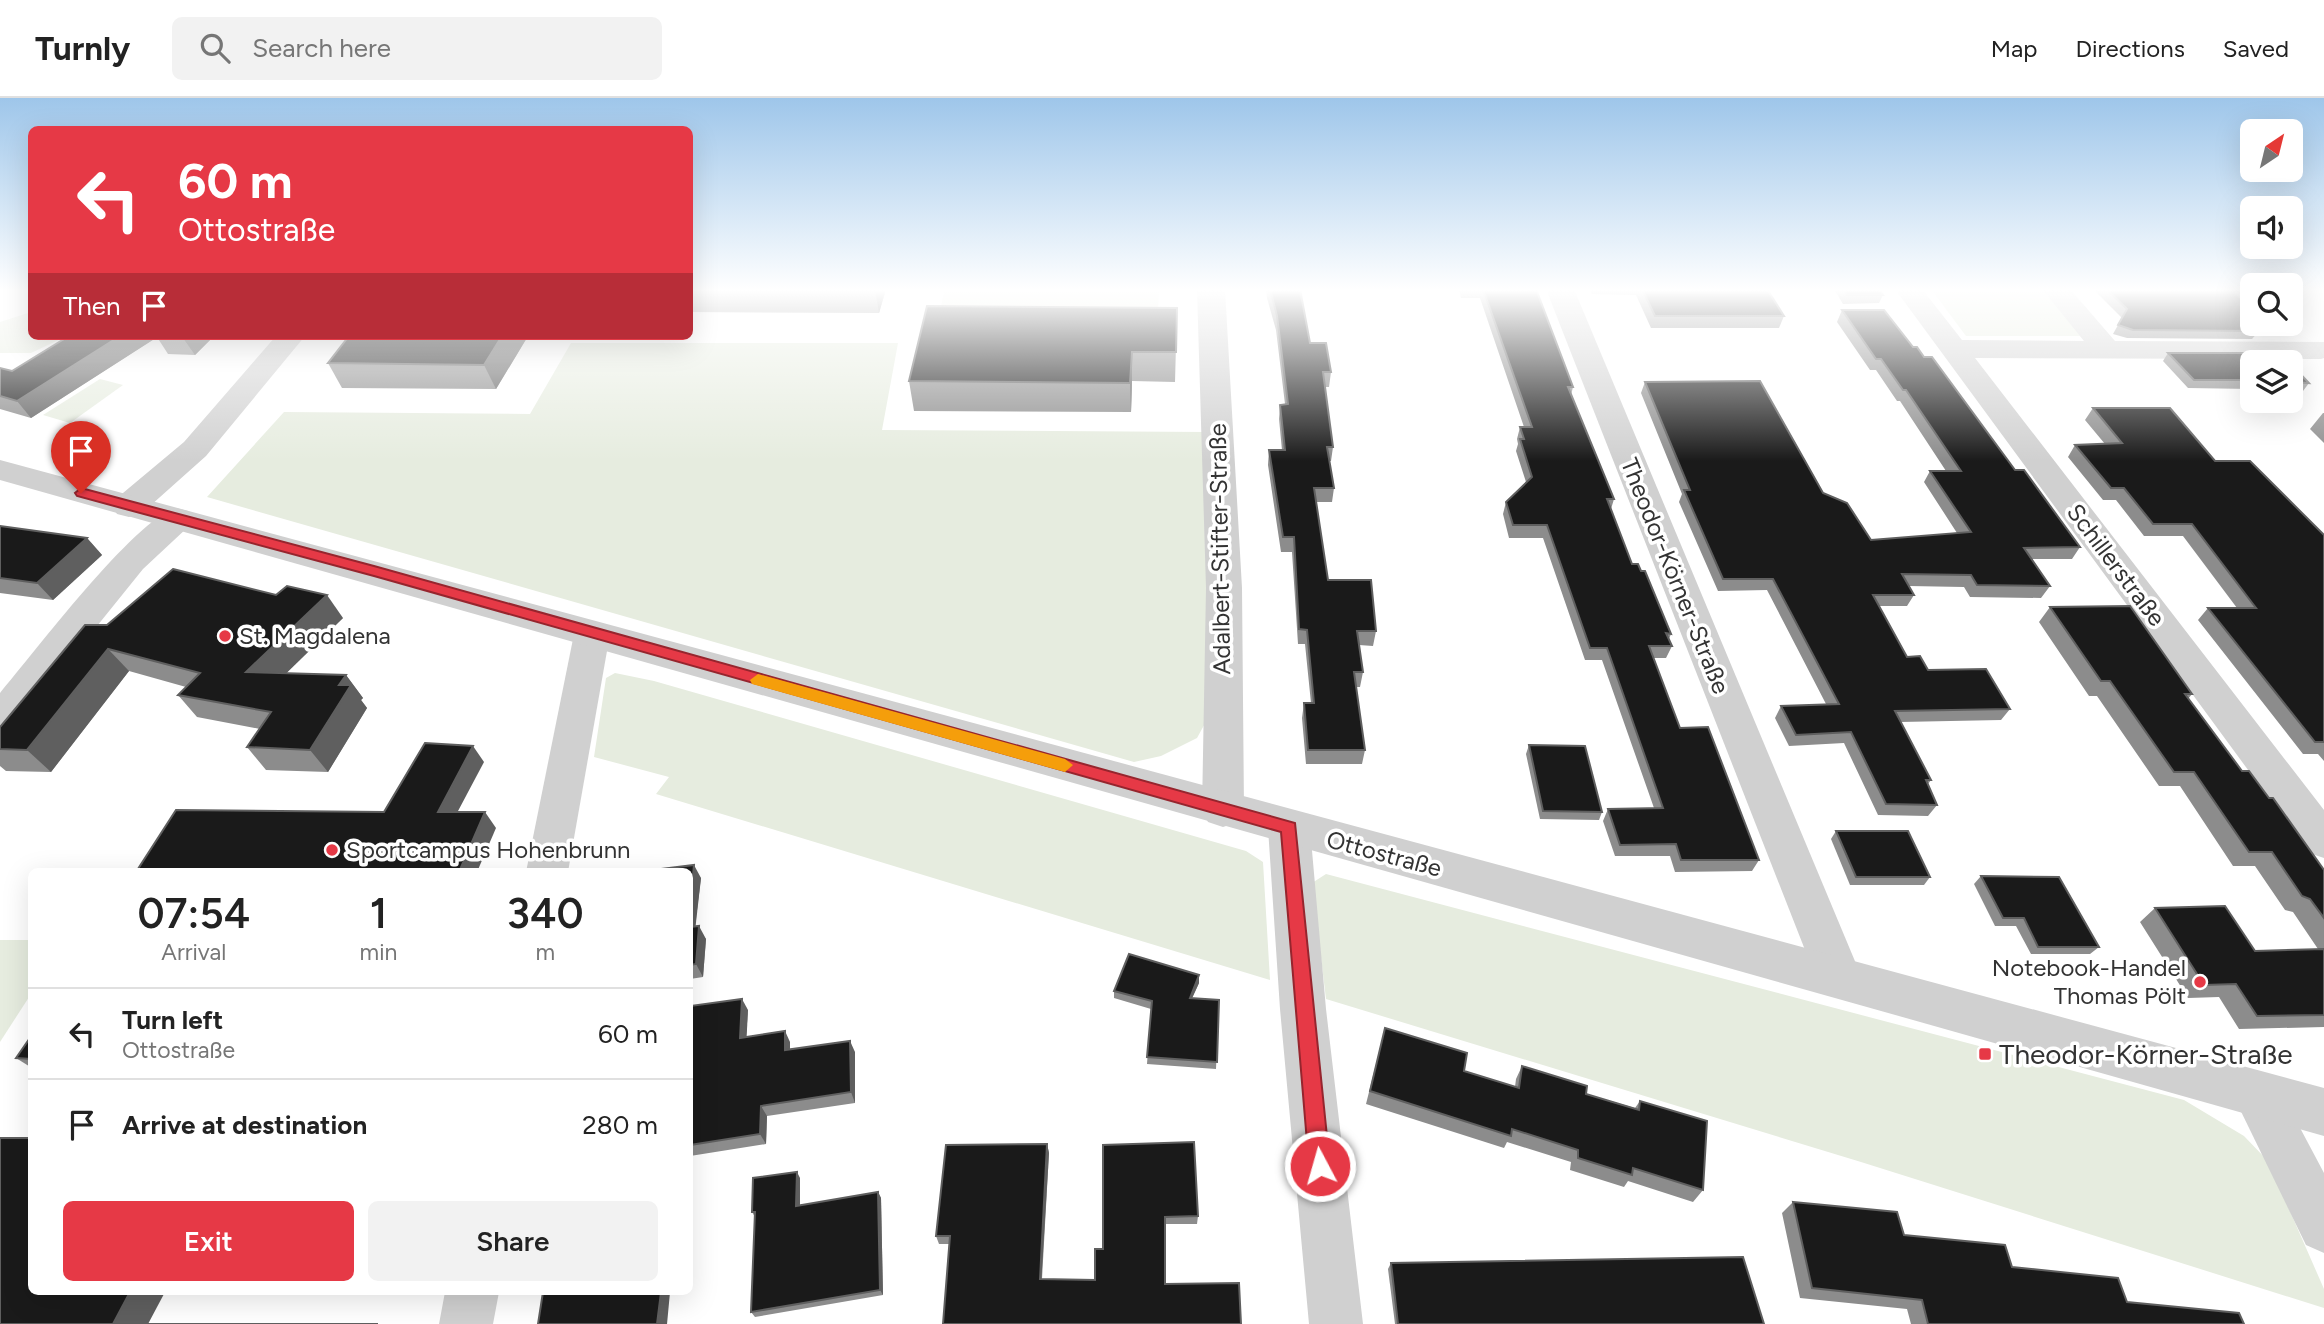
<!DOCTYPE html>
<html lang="en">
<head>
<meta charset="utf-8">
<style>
	:root { --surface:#fff; --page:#f2f2f2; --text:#222; --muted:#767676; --line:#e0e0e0; --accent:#e63946 }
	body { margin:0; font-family:Figtree,sans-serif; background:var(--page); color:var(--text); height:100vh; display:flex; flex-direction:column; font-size:26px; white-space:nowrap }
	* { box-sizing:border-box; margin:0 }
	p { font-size:23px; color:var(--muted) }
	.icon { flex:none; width:38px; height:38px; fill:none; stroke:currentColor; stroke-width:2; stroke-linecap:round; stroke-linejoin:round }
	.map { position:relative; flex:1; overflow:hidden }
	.panel { position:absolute; left:28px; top:770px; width:665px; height:427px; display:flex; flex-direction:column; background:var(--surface); border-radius:10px; box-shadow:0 7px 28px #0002 }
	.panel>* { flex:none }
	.banner { position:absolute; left:28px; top:28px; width:665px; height:214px; border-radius:10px; box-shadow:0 7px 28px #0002; background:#e63946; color:#fff; overflow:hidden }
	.needle { width:46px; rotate:35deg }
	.tools { position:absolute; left:2240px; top:21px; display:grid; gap:14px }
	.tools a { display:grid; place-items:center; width:63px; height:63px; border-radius:10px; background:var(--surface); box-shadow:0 7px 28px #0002; font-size:35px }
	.pin { position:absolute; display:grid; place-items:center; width:60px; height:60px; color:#fff; margin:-72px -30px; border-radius:50% 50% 50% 0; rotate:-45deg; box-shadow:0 0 7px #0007 }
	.pin .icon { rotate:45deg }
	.me { position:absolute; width:77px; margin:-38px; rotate:354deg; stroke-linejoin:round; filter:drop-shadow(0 0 5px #0008) }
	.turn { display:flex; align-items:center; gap:24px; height:147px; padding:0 35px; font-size:32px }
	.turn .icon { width:91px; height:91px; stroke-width:2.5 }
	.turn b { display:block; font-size:49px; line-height:60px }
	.then { display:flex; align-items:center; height:66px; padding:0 35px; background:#0003; gap:14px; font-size:26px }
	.eta { display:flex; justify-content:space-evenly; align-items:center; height:119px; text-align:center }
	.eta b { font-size:42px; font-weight:600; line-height:49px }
	.cta { display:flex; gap:14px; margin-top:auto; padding:14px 35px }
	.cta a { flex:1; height:80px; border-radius:10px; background:var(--accent); color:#fff; font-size:28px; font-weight:600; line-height:80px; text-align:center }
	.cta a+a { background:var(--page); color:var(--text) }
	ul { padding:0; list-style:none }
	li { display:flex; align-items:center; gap:21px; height:91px; padding:0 35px; border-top:2px solid var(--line) }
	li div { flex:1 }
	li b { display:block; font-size:26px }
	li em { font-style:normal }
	header { display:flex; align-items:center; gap:42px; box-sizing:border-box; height:98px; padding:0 35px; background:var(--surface); border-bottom:2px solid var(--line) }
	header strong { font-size:33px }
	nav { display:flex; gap:38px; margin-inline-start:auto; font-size:24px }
	.search { width:490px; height:63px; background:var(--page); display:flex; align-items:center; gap:18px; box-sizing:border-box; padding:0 24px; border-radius:10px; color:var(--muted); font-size:26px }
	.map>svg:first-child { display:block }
	.green { fill:#e6ecdf }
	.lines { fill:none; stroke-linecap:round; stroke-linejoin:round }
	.minor { fill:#d0d0d0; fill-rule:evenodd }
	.tertiary { fill:#d0d0d0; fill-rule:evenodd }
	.wall { fill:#8c8c8c }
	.shaded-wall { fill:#5f5f5f }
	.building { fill:#1a1a1a; stroke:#5f5f5f; stroke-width:2 }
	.route { fill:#e63946; stroke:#96252e; stroke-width:2 }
	.slow { fill:#f59e0b }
	.poi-dot { fill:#e63946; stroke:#fff; stroke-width:2.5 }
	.labels { text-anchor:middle; stroke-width:7; stroke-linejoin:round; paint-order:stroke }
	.street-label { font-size:24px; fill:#333; stroke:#fff }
	.poi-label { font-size:24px; fill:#333; stroke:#fff; text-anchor:start }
	.near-poi-label { font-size:28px; fill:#333; stroke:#fff; text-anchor:start }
</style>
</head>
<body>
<header>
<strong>Turnly</strong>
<div class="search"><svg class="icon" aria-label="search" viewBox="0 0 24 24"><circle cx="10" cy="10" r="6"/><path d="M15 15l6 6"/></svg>Search here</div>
<nav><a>Map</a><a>Directions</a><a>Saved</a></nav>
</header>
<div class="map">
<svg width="2324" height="1226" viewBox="0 0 2324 1226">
	<rect width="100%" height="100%" fill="#fff"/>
	<g class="green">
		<polygon points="945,191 1159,191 1157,232 936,229"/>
		<polygon points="1931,191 2044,191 2084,238 1966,238"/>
		<polygon points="31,214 32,238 67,238 31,255 0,255 0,224"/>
		<polygon points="571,245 898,245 882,332 1205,334 1214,609 1197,640 1161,658 1134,664 207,399 284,314 530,316"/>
		<polygon points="100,281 123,287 70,325 43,317"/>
		<polygon points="615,575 654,583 1246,753 1263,764 1270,882 656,696 669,679 594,659 606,580"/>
		<polygon points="1326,776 2184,1002 2244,1038 2268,1063 2324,1191 2324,1210 1861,1064 1326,901 1312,785"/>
		<polygon points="0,842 32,842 31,896 0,944"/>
	</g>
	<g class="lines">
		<g class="minor">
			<polygon points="1197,191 1225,191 1242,490 1244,712 1238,724 1223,729 1208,724 1202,712 1206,490"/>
			<polygon points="1546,191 1574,191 1862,880 1855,894 1839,900 1823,894 1816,880"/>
			<polygon points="1895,191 1922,191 1962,242 2084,243 2042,191 2070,191 2115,243 2324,244 2324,260 2321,261 1975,260 2324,712 2324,760 2309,755"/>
			<polygon points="276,238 305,238 206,358 141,416 129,419 117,416 112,408 117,400 184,344"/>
			<path d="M 176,410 L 188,413 L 193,421 L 188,429 L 143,471 L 14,631 L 0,636 L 0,595 C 33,556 135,421 176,410 Z"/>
			<polygon points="592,523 605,527 610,536 568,774 526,774 574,536 579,527"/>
			<polygon points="1289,713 1304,718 1310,730 1326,911 1363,1226 1309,1226 1280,911 1268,730 1274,718"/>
			<polygon points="2256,972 2273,979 2324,1075 2324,1155 2306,1147 2232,995 2239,979"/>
			<polygon points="445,1194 499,1194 493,1226 439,1226"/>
		</g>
		<polygon class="tertiary" points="0,362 2324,990 2324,1038 0,382"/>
	</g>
	<g class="wall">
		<polygon points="10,191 32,191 32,193"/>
		<polygon points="690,191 886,191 879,215 690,214"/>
		<polygon points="1266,191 1300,191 1310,245 1331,274 1329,289 1325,289 1333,349 1331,363 1329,363 1334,390 1332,404 1316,404 1328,482 1376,533 1373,548 1359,547 1363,574 1360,589 1356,589 1365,652 1362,666 1306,666 1302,620 1304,605 1311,605 1305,546 1298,546 1292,454 1281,454 1268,367 1269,352 1282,352 1279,321 1280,307 1285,306 1276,232 1267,200"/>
		<polygon points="1459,191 1536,191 1573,289 1571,297 1614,401 1611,411 1632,466 1641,473 1671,536 1669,541 1672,548 1666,560 1653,560 1680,630 1759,762 1752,773 1675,774 1670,758 1615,758 1603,723 1608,711 1654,710 1602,562 1585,562 1543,440 1509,440 1503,416 1506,404 1526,384 1516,353 1518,346 1517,341 1520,329 1524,329 1480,200 1461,200"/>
		<polygon points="1590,191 1767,191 1784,218 1779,230 1651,230 1636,197 1592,196"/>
		<polygon points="1834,191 1879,191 1883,197 1879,205 1843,206"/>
		<polygon points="2093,191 2237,191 2242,195 2239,198 2252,211 2252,226 2265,226 2252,241 2127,240 2113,236 2122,220"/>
		<polygon points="1177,210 1175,284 1132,283 1131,314 914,313 909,283"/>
		<polygon points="1842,212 1913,249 1924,259 2015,372 2080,449 2072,461 2032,461 2050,488 2041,500 1970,499 1964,489 1909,488 1914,497 1907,508 1879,508 1907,559 1928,572 2010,611 2001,622 1900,624 1931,682 1928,686 1937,707 1928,718 1878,717 1844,645 1789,648 1775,620 1781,608 1826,606 1767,492 1718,493 1679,404 1682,396 1641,295 1645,284 1823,395 1871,442 1957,435 1924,384 1930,373 1946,373 1900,303 1897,303 1876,272 1870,272 1837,224"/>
		<polygon points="69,238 214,238 195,257 168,256 157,239 31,320 0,311 0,270 12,273"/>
		<polygon points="528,238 496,291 342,290 328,265"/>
		<polygon points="2168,255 2252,264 2252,291 2188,290 2163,263"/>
		<polygon points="2291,266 2309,285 2303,293 2291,292"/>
		<polygon points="2093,310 2215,363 2324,437 2324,663 2318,656 2303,656 2198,522 2208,510 2237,510 2183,438 2144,438 2116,402 2103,402 2068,359 2075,347 2105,346 2085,322"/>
		<polygon points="2323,315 2324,315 2324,345 2310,331"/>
		<polygon points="0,428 87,440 102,457 53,502 0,495"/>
		<polygon points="2050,509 2192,596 2188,601 2242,673 2324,772 2324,929 2239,931 2219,899 2188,900 2140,824 2155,810 2255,853 2318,851 2293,814 2285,812 2255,768 2233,768 2180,688 2159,688 2097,598 2089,598 2039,524"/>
		<polygon points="343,520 286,575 346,577 363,600 361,602 367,610 328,674 266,672 247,649 260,631 197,619 178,597 186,589 129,573 51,674 6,673 0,668 0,629 85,527"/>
		<polygon points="1529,647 1602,714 1599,722 1540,721 1526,656"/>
		<polygon points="1836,733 1930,779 1924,787 1850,787 1831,741"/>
		<polygon points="690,774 701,780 695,828 706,841 703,879 690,881"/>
		<polygon points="1981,778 2099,849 2090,856 2031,856 2016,828 1995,828 1974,786"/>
		<polygon points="1199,877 1199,885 1192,900 1219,902 1216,971 1147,966 1151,911 1114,900 1114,893"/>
		<polygon points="690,908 748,912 746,939 790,944 790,951 855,954 855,1005 767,1018 766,1046 690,1058"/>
		<polygon points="1385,930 1464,973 1515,989 1516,981 1522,968 1586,996 1635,1010 1640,1003 1703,1092 1693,1104 1628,1083 1624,1089 1570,1072 1571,1064 1507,1044 1504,1050 1366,1006"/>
		<polygon points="32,937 32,970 16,960"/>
		<polygon points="1047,1046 1049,1055 1042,1181 1095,1182 1103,1151 1103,1047 1198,1118 1197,1126 1165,1126 1165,1186 943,1226 949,1146 939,1146 936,1138"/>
		<polygon points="800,1080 800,1107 878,1094 881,1100 883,1197 755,1219 751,1214 755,1119 752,1114"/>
		<polygon points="1793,1104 2127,1204 2244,1226 1911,1226 1907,1211 1800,1200 1782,1115"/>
		<polygon points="1391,1165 1764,1226 1395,1226 1388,1171"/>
	</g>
	<g class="shaded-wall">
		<polygon points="875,191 886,191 879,215"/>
		<polygon points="120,238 159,238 31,320 17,303"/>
		<polygon points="185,238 214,238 195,257 183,240"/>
		<polygon points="502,238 528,238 496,291 484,267"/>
		<polygon points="1132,254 1132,283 1131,314 1130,285"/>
		<polygon points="87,440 102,457 53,502 37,485"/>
		<polygon points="327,497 343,520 264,597 246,574"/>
		<polygon points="108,551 129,573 51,674 27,652"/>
		<polygon points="346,577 363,600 361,602 367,610 328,674 310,652 339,587"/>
		<polygon points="473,648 484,664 449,730 438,714"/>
		<polygon points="485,714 496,730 477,774 459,774"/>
		<polygon points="694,767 701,780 694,842 690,834 690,807"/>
		<polygon points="699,828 706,841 703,879 696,866"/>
		<polygon points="1199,877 1199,885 1189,907 1190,900"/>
		<polygon points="742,901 748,912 746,951 740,940"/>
		<polygon points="785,933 790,944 790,963 785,952"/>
		<polygon points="850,943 855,954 855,1005 851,994"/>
		<polygon points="761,1008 767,1018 766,1046 760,1036"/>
		<polygon points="1047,1046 1049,1055 1041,1188 1040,1181"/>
		<polygon points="797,1074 800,1080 800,1114 796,1108"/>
		<polygon points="878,1094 881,1100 883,1197 880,1192"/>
		<polygon points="130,1194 165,1194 148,1226 113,1226"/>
		<polygon points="661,1194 670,1194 667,1226 657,1226"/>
	</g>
	<g class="building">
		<polygon points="1270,191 1300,191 1310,245 1326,245 1331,274 1323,274 1333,349 1327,349 1334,390 1314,390 1328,482 1371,482 1376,533 1357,533 1363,574 1354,574 1365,652 1308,652 1304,605 1314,605 1307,532 1299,531 1294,439 1283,439 1269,352 1285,352 1280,307 1288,306 1277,218"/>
		<polygon points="1483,191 1536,191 1573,289 1568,289 1614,401 1607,401 1632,466 1638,466 1641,473 1645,473 1671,536 1666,535 1672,548 1649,548 1680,630 1708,629 1759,762 1681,762 1676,746 1620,747 1608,711 1663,710 1607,550 1590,550 1547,427 1513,427 1506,404 1532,379 1520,341 1524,341 1520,329 1532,329"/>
		<polygon points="1642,191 1767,191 1784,218 1655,218"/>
		<polygon points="1843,191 1879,191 1883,197 1847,197"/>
		<polygon points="2106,191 2237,191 2242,195 2236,195 2252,211 2252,224 2250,224 2258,233 2133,232 2118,227 2127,211"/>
		<polygon points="927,208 1177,210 1176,254 1132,254 1130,285 909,283"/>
		<polygon points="1842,212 1884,212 1913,249 1917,249 1924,259 1932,259 2015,372 2024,372 2080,449 2024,450 2050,488 1977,487 1971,477 1902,476 1914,497 1873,497 1907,559 1920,558 1928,572 1986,571 2010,611 1895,613 1931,682 1926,682 1937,707 1886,706 1851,634 1796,637 1781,608 1839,606 1773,481 1723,481 1684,392 1690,392 1645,284 1760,283 1823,395 1847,405 1871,442 1971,434 1930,373 1961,373 1906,292 1903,292 1881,261 1876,261"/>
		<polygon points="69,238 120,238 17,303 0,298 0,270 12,273"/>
		<polygon points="157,238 185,238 183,240 156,239"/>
		<polygon points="349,238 502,238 484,267 328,265"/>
		<polygon points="2168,255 2280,255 2289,264 2252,264 2252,282 2194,282"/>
		<polygon points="2291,266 2309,285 2291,284"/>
		<polygon points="2093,310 2170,310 2215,363 2250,363 2324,437 2324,644 2315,644 2208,510 2256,510 2192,426 2153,426 2124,390 2111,390 2075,347 2122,345"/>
		<polygon points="0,428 87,440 37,485 0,480"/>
		<polygon points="173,471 276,497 287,488 327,497 246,574 346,577 339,587 351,587 310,652 247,649 271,614 178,597 200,575 108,551 27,652 0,651 0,629 85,527 107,527"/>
		<polygon points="2130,508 2192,596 2185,596 2242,673 2249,673 2269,700 2273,700 2324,772 2324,820 2310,801 2302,798 2272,754 2249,754 2194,674 2174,674 2110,583 2101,583 2050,509"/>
		<polygon points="425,645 473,648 438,714 485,714 459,774 136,774 176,712 384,714"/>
		<polygon points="1529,647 1585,648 1602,714 1543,713"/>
		<polygon points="1836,733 1908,733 1930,779 1856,779"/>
		<polygon points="694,767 690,807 690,774 637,774"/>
		<polygon points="1981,778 2059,779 2099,849 2038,849 2024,820 2003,820"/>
		<polygon points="2225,808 2255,853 2324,851 2324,917 2257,918 2236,886 2204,887 2155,810"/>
		<polygon points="699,828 696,866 690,867 690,829"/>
		<polygon points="1129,856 1199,877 1190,900 1219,902 1217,964 1147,959 1152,903 1114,893"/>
		<polygon points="742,901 740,940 785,933 785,952 850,943 851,994 761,1008 760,1036 690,1047 690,908"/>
		<polygon points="1385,930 1467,955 1464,973 1519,990 1522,968 1587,988 1586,996 1639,1012 1640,1003 1707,1023 1703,1092 1633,1070 1632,1077 1578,1060 1578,1052 1512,1031 1511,1038 1370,993"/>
		<polygon points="32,937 32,961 16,960"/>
		<polygon points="0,1040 32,1040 32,1194 130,1194 113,1226 378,1226 0,1226"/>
		<polygon points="1194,1044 1198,1118 1165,1119 1165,1186 1239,1185 1241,1226 943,1226 950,1138 936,1138 946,1047 1047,1046 1040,1181 1095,1182 1095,1151 1103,1151 1103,1047"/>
		<polygon points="797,1074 796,1108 878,1094 880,1192 751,1214 755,1114 752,1114 753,1080"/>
		<polygon points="1793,1104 1897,1114 1904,1137 2005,1147 2012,1169 2118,1180 2127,1204 2239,1215 2244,1226 1928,1226 1922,1202 1812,1190"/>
		<polygon points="1743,1159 1764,1226 1398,1226 1391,1165"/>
		<polygon points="543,1194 661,1194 657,1226 538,1226"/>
	</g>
	<linearGradient id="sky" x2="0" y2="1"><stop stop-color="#9ec6ea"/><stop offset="0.53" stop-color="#fff"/><stop offset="1" stop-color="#fff" stop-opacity="0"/></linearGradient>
	<rect width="2324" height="363" fill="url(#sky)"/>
	<polygon class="route" points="81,390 374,468 1295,725 1330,1068 1327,1075 1320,1078 1312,1075 1309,1068 1281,734 374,478 77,398 75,395"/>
	<polygon class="slow" points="758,576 1065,661 1073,667 1065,674 752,586 750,582"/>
	<g class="poi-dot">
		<circle cx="225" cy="538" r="7"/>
		<circle cx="332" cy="752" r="7"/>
		<circle cx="2200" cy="884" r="7"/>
		<rect x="1978" y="949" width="14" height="14" rx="3.5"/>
	</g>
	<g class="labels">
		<g class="street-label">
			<text transform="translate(1220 451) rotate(-91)" y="8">Adalbert-Stifter-Straße</text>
			<text transform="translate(2116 467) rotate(53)" y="8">Schillerstraße</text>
			<text transform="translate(1675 478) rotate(68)" y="8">Theodor-Körner-Straße</text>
			<text transform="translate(1384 756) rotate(15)" y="8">Ottostraße</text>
		</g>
		<g class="poi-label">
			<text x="239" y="546">St. Magdalena</text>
			<text x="346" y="760">Sportcampus Hohenbrunn</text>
			<text x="2186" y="878" text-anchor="end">Notebook-Handel<tspan x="2186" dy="28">Thomas Pölt</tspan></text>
		</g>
		<g class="near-poi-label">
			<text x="1999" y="966">Theodor-Körner-Straße</text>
		</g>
	</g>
</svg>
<div class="tools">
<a><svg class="needle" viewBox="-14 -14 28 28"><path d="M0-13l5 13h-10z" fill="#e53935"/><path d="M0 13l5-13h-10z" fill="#767676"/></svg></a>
<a><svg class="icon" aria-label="sound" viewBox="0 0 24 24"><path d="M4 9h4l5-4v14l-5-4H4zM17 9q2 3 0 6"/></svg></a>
<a><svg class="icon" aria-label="search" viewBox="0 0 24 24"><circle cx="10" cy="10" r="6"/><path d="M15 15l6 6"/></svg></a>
<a><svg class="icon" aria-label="layers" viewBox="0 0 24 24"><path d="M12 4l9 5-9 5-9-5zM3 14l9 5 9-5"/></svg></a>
</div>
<div class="pin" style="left:81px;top:395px;background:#d93025"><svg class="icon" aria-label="arrive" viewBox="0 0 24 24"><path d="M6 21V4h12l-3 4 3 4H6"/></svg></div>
<svg class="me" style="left:1320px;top:1068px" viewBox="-20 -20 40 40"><circle r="17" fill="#e63946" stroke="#fff" stroke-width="3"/><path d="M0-11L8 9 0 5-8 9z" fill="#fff"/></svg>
<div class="banner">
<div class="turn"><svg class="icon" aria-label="left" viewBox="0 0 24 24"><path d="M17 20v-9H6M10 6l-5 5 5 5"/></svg><div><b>60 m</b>Ottostraße</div></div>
<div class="then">Then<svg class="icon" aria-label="arrive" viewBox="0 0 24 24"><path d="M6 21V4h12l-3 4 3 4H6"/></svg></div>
</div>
<section class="panel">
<div class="eta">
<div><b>07:54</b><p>Arrival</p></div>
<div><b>1</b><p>min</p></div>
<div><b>340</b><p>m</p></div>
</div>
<ul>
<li><svg class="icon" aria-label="left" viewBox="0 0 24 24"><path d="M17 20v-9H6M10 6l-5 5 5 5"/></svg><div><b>Turn left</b><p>Ottostraße</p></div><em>60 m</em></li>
<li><svg class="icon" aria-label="arrive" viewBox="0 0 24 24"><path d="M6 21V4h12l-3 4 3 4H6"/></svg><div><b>Arrive at destination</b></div><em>280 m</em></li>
</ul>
<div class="cta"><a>Exit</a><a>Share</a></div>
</section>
</div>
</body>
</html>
